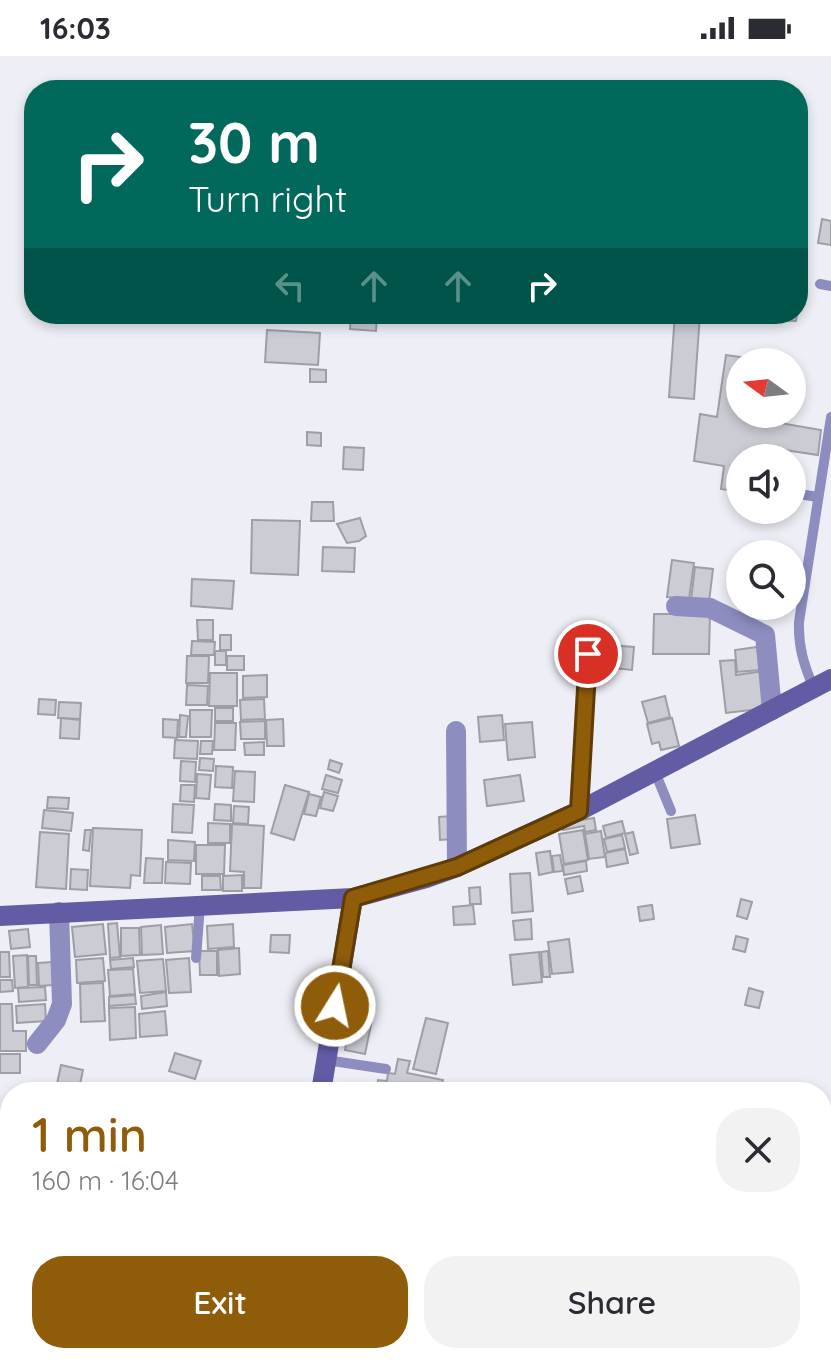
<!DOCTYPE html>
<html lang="en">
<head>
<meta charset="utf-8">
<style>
	:root { --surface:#fff; --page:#f2f2f3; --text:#2b2b33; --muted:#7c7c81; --accent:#8f5c0a }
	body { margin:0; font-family:Quicksand,sans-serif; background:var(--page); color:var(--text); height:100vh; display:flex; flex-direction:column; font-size:30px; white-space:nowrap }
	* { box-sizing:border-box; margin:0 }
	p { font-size:26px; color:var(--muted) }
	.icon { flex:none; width:44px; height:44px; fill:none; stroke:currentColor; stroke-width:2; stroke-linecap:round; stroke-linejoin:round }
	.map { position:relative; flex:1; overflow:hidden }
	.side { position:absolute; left:0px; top:1026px; width:832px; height:282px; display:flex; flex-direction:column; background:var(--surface); border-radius:32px 32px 0 0; box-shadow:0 4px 12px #0003 }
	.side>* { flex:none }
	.top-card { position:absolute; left:24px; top:24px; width:784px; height:244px; border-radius:32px; box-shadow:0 4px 12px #0003; background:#00695c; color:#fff; overflow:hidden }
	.needle { width:52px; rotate:285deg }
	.tools { position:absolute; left:726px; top:292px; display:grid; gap:16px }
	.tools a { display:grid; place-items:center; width:80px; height:80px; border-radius:50%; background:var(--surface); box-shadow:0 4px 12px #0003; font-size:40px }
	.pin { position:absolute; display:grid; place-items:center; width:68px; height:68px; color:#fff; margin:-34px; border:4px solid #fff; border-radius:50%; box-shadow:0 2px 8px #0007 }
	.me { position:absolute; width:88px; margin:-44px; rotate:10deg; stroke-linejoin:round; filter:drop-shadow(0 0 6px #0008) }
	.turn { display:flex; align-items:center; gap:28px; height:168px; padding:0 32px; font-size:36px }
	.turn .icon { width:104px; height:104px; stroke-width:2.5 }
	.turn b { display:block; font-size:56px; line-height:68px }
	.lanes { display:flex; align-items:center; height:76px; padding:0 32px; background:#0003; justify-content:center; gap:40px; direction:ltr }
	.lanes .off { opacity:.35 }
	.round { display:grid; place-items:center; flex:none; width:84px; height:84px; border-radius:32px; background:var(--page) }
	.overview { display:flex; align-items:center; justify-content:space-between; height:136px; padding:0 32px }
	h1 { font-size:48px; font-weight:600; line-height:60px; color:var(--accent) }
	.action { display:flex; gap:16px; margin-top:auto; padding:16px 32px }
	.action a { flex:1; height:92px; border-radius:32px; background:var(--accent); color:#fff; font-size:32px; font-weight:600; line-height:92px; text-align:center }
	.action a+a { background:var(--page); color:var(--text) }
	.status { display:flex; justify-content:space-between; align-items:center; height:56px; padding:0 40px; background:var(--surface); direction:ltr }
	.status svg { height:22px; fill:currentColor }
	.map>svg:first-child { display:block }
	.building { fill:#cbccd4; stroke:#9e9ea6; stroke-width:2 }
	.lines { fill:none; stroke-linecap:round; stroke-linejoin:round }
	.lane { stroke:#8d8dbf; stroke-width:10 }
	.street { stroke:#8d8dbf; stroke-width:20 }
	.secondary { stroke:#615ca4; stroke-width:20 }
	.route-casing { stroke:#5d3c06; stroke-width:20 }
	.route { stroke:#8f5c0a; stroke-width:14 }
</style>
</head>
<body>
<div class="status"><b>16:03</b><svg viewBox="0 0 49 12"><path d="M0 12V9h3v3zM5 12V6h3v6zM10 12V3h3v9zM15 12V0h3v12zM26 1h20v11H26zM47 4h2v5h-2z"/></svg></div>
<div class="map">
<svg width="831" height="1307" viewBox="0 0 831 1307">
	<rect width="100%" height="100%" fill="#eeeef6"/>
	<g class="building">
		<polygon points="822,163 831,165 831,189 818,187"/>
		<polygon points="292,258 316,258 315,267 292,265"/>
		<polygon points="351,258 377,258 376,275 350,273"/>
		<polygon points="675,258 700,258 694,343 669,341"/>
		<polygon points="763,258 797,258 796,265 763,264"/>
		<polygon points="267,274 320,277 318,309 265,306"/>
		<polygon points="726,299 775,306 740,306 740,358 781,358 780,367 821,374 818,399 778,393 777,402 740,402 735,435 721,433 724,410 694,405 700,358 717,361"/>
		<polygon points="310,313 326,314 326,326 310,326"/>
		<polygon points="307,376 321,377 321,390 307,389"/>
		<polygon points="344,391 364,392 363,414 343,413"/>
		<polygon points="312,446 333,446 334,465 311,465"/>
		<polygon points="360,462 366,480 359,485 347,487 337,468"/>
		<polygon points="252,464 300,465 298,519 251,517"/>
		<polygon points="323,491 355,492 354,516 322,515"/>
		<polygon points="672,504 694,507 689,543 667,541"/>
		<polygon points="695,511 713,513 709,546 691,544"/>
		<polygon points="192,523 234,525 232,553 191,550"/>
		<polygon points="654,558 710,558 709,598 653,598"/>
		<polygon points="197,564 213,564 213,584 198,584"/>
		<rect x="220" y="579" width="11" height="15"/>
		<polygon points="192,585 215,586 214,599 191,599"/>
		<polygon points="596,588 634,591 632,614 594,610"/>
		<polygon points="757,591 760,614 737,616 735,594"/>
		<rect x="215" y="595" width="11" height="14"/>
		<polygon points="187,600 209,600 208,627 186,627"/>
		<rect x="227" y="600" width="17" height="14"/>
		<polygon points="735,604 736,619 764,615 768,652 726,657 720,605"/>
		<polygon points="210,617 237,617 237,650 209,650"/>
		<polygon points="267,619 267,641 243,642 243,620"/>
		<polygon points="187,629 208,630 207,649 186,649"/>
		<polygon points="665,640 670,661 648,667 642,646"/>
		<polygon points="39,643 56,644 55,659 38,658"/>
		<polygon points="264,643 265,663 241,664 240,644"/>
		<polygon points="59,646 81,647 80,663 58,662"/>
		<rect x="215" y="652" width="18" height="13"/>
		<polygon points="190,654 212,654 211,681 190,681"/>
		<polygon points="180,659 188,660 186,681 179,681"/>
		<polygon points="502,659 504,684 480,686 478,661"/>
		<polygon points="61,662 80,664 79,683 60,682"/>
		<polygon points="672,662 679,690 661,694 659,686 652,688 647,668"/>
		<polygon points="163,663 178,664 177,682 163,681"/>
		<polygon points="283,663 284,690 267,690 266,664"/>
		<polygon points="265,665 265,683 241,683 240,666"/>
		<polygon points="532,666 535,701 508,704 505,668"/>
		<polygon points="215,667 236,667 235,694 214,694"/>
		<polygon points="175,684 198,685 197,703 174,702"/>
		<polygon points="201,685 213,685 212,698 200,698"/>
		<polygon points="264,686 264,699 245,699 244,687"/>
		<polygon points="200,702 214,703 213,715 199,714"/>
		<polygon points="330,704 342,708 339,717 328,713"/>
		<polygon points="181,705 196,706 195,726 180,725"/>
		<polygon points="216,710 233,711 232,732 215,731"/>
		<polygon points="235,715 255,716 254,746 233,745"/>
		<polygon points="197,718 211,719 209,743 196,742"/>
		<polygon points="326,719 342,724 338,737 322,733"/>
		<polygon points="520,719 524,745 487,750 484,724"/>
		<polygon points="181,729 195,729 194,746 180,745"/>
		<polygon points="285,729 309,736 294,784 271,777"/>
		<polygon points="324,736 338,740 333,755 320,752"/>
		<polygon points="309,738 321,741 316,760 304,758"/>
		<polygon points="48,741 69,742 68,753 47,752"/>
		<polygon points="173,748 194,749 192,777 172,776"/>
		<polygon points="215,748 231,749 231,765 214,764"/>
		<polygon points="234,750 249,751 248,768 233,767"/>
		<polygon points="44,754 73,757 71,775 42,772"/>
		<polygon points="695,759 700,788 671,792 667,763"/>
		<polygon points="451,760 452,783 440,784 439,761"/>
		<polygon points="594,762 596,774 585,776 584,770 563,774 562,767"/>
		<polygon points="622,765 625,777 606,782 603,770"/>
		<polygon points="208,767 230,768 230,787 208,787"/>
		<polygon points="232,768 264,770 261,832 244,832 244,816 230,815"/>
		<polygon points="93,772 142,774 140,820 131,819 130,832 90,830"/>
		<polygon points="85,774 91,774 89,795 83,794"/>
		<polygon points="583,774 588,804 564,808 559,778"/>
		<polygon points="601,775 605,801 589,803 585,778"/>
		<polygon points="40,776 69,778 66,833 36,831"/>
		<polygon points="633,776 638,797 630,799 625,778"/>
		<polygon points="622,779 625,792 607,796 604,783"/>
		<polygon points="168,784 195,786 194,805 168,804"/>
		<polygon points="196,789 225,789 224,818 196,818"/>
		<polygon points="625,793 628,807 607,811 605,797"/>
		<polygon points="550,795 553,816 539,819 536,797"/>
		<polygon points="560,799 563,815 554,816 552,800"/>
		<polygon points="146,802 163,803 162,827 144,827"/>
		<polygon points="586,805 587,815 564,819 563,809"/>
		<polygon points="166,806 191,807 190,828 165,827"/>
		<polygon points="71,813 88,814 87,834 70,833"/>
		<polygon points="530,817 533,855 512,857 510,818"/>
		<polygon points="242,819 242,835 223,835 223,820"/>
		<polygon points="202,820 220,820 221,834 202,834"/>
		<polygon points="580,820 583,835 568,838 565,823"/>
		<polygon points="480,831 481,848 470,848 469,832"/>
		<polygon points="741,843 752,846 747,863 737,860"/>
		<polygon points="473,849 475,868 454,869 453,851"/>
		<polygon points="652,849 654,863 640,865 638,851"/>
		<polygon points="531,863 532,883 515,884 513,865"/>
		<polygon points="117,867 120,901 110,902 108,868"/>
		<polygon points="103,868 106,898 75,901 72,871"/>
		<polygon points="192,868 195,895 167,897 165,871"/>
		<polygon points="233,868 234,891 208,893 207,870"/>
		<polygon points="161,869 163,898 142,899 141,871"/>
		<polygon points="121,872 139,872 140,899 121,900"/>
		<polygon points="28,873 30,891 11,893 9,875"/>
		<polygon points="271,879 290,879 289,897 270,896"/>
		<polygon points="736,880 748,883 745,896 733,893"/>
		<polygon points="569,883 573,916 552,918 548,886"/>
		<polygon points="239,892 240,918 219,920 218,894"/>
		<polygon points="199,895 217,895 217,919 200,919"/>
		<polygon points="548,895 550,921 543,921 541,896"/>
		<polygon points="0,896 9,896 10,921 0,921"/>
		<polygon points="539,896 542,926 513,929 510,899"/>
		<polygon points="27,899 28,931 15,932 13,900"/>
		<polygon points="28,900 36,900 37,929 29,929"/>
		<polygon points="103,902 105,925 77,927 76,904"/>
		<polygon points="133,902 134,911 111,913 110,904"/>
		<polygon points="189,902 191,936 169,937 166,904"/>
		<polygon points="163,903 166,935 140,937 137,905"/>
		<polygon points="52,906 53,929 39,930 38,907"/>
		<polygon points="133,913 135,938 110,940 108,914"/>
		<polygon points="0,924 12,924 13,935 0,936"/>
		<polygon points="103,927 105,965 81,966 80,928"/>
		<polygon points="45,931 46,944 19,946 18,932"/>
		<polygon points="749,932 763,936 759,952 745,949"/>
		<polygon points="166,936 167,950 142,953 141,940"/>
		<polygon points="135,939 136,948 109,950 109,941"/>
		<polygon points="0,948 12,948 13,975 26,975 26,995 0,995"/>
		<polygon points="45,948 46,965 17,967 16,950"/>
		<polygon points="135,951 136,982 110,984 109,952"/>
		<polygon points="165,955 167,979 140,981 139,958"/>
		<polygon points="351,960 372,964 365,998 345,994"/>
		<polygon points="426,962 448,967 436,1018 413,1013"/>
		<polygon points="175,997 201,1005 195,1023 169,1015"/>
		<rect x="0" y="998" width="20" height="19"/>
		<polygon points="398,1003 410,1005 407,1017 443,1024 440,1036 376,1036 378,1024 387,1025 388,1017 395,1018"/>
		<polygon points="61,1009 83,1014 79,1033 57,1028"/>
		<polygon points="338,1298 370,1298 371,1307 329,1307 328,1301"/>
	</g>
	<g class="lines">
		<g class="lane">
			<polyline points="820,228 831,230"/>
			<polyline points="792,437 818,441"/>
			<path d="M 814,633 C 804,609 798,591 799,566 L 831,361"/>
			<polyline points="655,716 671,755"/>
			<polyline points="579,755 588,598"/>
			<polyline points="196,902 200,849"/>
			<polyline points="326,1004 386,1013"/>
		</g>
		<g class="street">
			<polyline points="676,550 710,552 765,579 772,654"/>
			<polyline points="456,675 457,811"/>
			<polyline points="37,988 56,964 62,948 59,856"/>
		</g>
		<g class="secondary">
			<polyline points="0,860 353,842 426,822 457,811 579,755 831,623"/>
			<polyline points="321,1036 353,842"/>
			<polyline points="280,1307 281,1298"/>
		</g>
	</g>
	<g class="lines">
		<defs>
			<polyline id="route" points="335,950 353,842 457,811 579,755 588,598"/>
		</defs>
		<use href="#route" class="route-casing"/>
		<use href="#route" class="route"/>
	</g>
</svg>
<div class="tools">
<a><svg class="needle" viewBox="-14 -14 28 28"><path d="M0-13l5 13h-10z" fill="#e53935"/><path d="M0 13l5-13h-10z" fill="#7c7c81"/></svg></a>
<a><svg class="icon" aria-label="sound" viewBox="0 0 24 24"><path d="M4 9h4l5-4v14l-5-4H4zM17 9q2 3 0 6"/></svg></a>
<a><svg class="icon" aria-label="search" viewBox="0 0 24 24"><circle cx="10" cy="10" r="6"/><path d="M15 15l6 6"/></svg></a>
</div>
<div class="pin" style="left:588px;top:598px;background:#d93025"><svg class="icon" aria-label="arrive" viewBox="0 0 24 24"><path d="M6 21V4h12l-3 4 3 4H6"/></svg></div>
<svg class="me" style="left:335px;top:950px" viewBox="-20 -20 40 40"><circle r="17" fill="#8f5c0a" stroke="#fff" stroke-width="3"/><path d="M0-11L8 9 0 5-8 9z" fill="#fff"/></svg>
<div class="top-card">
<div class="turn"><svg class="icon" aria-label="right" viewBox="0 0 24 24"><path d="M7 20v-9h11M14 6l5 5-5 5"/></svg><div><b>30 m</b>Turn right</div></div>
<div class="lanes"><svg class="icon off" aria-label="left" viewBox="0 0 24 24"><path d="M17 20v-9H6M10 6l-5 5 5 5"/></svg><svg class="icon off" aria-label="ahead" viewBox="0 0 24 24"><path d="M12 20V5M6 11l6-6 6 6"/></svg><svg class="icon off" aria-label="ahead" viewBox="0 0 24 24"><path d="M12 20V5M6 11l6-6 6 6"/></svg><svg class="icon" aria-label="right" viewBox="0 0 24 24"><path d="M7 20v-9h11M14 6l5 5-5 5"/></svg></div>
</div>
<section class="side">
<div class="overview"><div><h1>1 min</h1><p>160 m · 16:04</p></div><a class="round"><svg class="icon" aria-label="close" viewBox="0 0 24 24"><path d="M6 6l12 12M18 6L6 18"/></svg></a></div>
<div class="action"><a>Exit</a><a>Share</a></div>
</section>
</div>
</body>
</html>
